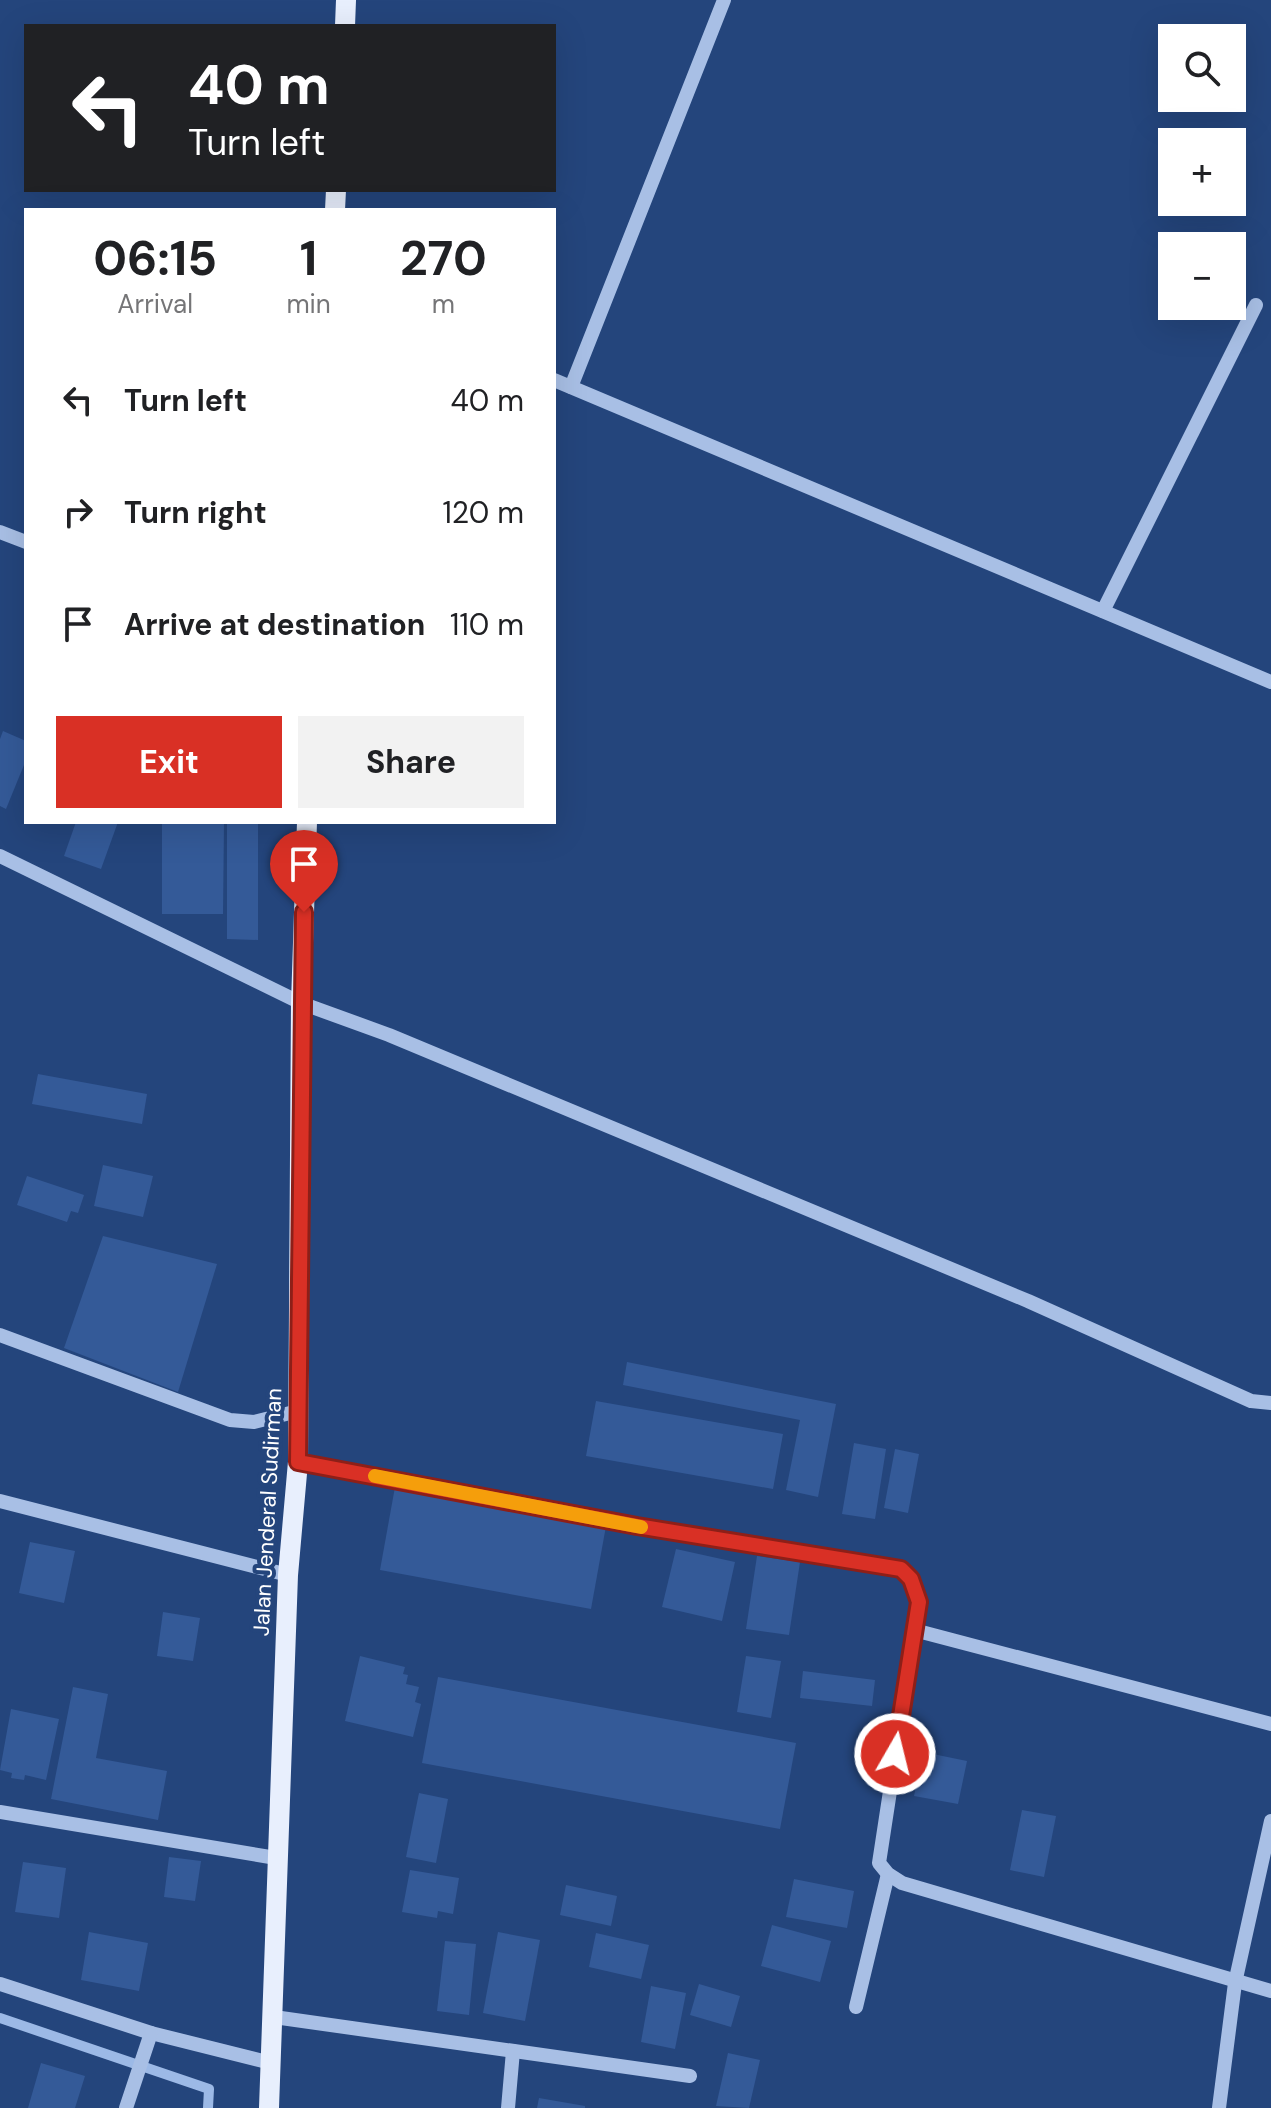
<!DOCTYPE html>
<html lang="en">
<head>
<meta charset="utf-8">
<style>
	:root { --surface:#fff; --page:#f2f2f2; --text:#202124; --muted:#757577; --accent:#d93025 }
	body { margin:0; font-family:"DM Sans",sans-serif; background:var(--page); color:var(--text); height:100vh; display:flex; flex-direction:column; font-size:30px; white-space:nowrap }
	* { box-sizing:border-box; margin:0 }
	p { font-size:26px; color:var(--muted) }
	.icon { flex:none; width:44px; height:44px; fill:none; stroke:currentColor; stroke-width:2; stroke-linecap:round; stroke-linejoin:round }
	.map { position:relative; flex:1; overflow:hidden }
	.details { position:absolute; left:24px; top:208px; width:532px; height:616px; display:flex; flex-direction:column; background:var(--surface); border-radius:0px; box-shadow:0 8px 32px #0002 }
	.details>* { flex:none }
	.banner { position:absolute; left:24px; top:24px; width:532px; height:168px; border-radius:0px; box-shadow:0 8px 32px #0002; background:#202124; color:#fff; overflow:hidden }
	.tools { position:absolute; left:1158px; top:24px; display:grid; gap:16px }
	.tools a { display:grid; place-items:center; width:88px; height:88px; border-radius:0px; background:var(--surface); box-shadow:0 8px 32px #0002; font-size:40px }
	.pin { position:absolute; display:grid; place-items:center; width:68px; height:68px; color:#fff; margin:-82px -34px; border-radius:50% 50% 50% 0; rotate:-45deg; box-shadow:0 0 8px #0007 }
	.pin .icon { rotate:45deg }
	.me { position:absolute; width:88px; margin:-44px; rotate:8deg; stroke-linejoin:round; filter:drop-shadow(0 0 6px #0008) }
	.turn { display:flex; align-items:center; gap:28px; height:168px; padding:0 32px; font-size:36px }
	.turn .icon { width:104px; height:104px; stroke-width:2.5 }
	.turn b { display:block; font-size:56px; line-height:68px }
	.eta { display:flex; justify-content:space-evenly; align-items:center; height:136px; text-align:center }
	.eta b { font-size:48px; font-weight:700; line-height:56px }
	.primary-button { display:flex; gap:16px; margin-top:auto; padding:16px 32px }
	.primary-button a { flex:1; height:92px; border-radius:0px; background:var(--accent); color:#fff; font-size:32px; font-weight:700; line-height:92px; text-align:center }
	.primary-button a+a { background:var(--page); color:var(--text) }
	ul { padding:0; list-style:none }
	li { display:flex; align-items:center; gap:24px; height:112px; padding:0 32px }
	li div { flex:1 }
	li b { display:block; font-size:30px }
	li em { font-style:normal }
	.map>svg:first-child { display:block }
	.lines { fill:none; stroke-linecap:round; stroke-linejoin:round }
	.stream { stroke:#9cb9e6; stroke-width:10 }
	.building { fill:#345a98 }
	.minor { stroke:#a8bfe5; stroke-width:14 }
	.major { stroke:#e8effd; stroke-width:20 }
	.route-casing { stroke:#8d1f18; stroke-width:20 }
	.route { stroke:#d93025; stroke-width:14 }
	.slow { stroke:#f59e0b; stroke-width:14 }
	.labels { text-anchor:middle; stroke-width:8; stroke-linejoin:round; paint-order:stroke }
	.street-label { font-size:22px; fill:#fff; stroke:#24457c }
</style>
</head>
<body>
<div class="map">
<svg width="1271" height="2108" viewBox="0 0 1271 2108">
	<rect width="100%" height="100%" fill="#24457c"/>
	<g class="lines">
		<polyline class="stream" points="0,2018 209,2089 208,2108"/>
	</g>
	<g class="building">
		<polygon points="3,731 26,741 26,760 6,809 0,806 0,739"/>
		<polygon points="76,822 118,822 101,869 64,856"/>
		<polygon points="162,822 224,822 223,914 162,914"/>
		<polygon points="227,822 258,822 258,940 227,939"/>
		<polygon points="38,1074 147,1094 142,1124 32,1104"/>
		<polygon points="103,1165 153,1176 143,1217 94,1206"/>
		<polygon points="27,1176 84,1195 78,1213 71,1211 67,1222 17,1205"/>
		<polygon points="103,1236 217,1264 178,1392 64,1348"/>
		<polygon points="627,1362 836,1404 818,1497 786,1490 800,1420 623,1385"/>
		<polygon points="596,1401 783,1434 773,1489 586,1456"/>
		<polygon points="854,1443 886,1449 875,1519 842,1514"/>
		<polygon points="895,1449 919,1454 908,1513 884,1508"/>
		<polygon points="395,1487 606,1526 591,1609 380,1570"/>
		<polygon points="30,1542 75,1551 64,1603 19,1593"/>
		<polygon points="676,1549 735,1562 722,1621 662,1607"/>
		<polygon points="757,1556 800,1562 789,1635 746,1629"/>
		<polygon points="163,1612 200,1618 193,1661 157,1656"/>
		<polygon points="360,1656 405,1667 403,1674 408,1675 406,1684 419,1687 415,1702 421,1704 413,1737 345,1721"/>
		<polygon points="746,1656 781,1661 771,1718 737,1712"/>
		<polygon points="803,1671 875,1680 872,1706 800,1698"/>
		<polygon points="438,1677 796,1743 780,1829 422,1763"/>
		<polygon points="73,1687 108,1694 96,1758 167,1771 158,1820 51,1799"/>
		<polygon points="11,1709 59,1719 46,1780 25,1775 24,1780 11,1778 12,1773 0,1770"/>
		<polygon points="923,1752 967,1761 958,1804 914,1796"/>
		<polygon points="419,1793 448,1799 436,1863 406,1857"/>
		<polygon points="1022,1810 1056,1816 1044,1877 1010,1870"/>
		<polygon points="169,1857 201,1861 195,1901 164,1897"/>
		<polygon points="23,1862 66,1868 59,1918 15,1912"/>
		<polygon points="410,1870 459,1878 453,1914 438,1911 437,1918 402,1912"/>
		<polygon points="794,1879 854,1891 847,1928 786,1917"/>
		<polygon points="566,1885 617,1896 611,1926 560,1915"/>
		<polygon points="772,1925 831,1941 820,1982 761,1966"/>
		<polygon points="89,1932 148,1943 139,1991 81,1980"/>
		<polygon points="498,1932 540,1940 525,2021 483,2013"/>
		<polygon points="596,1933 649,1945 641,1979 589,1967"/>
		<polygon points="445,1941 476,1944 469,2015 437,2011"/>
		<polygon points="699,1984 740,1996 731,2027 690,2015"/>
		<polygon points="651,1986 686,1993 675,2049 641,2042"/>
		<polygon points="728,2053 760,2060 749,2108 716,2106"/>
		<polygon points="41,2063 85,2076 75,2108 28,2108"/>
		<polygon points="539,2098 585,2106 585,2108 537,2108"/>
	</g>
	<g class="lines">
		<g class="minor">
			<polyline points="554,380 1271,682"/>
			<polyline points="571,387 724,0"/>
			<polyline points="0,532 26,542"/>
			<polyline points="1103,611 1256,305"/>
			<polyline points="0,856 301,1003 389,1035 1028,1301 1251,1401 1271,1403"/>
			<polyline points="0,1335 230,1420 254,1422 298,1411"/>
			<polyline points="298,1462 637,1526 901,1569 911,1579 919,1602 879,1863 888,1874 902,1883 1271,1991"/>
			<polyline points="0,1501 288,1575"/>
			<polyline points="914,1630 1271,1724"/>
			<polyline points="0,1812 276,1858"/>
			<polyline points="0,1984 151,2033 271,2063"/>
			<polyline points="856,2007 888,1874"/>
			<polyline points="274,2017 690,2076"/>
			<polyline points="126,2108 151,2033"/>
			<polyline points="508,2108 513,2051"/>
			<polyline points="1219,2108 1235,1983 1271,1821"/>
		</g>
		<g class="major">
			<polyline points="345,26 346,0"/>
			<polyline points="335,210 336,190"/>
			<polyline points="269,2108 288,1575 298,1462 301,1003 307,822"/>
		</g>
	</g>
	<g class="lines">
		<defs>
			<polyline id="route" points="304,912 298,1462 637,1526 901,1569 911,1579 919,1602 895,1754"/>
		</defs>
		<use href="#route" class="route-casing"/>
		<use href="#route" class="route"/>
		<polyline class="slow" points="375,1476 641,1527"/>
	</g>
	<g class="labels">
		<g class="street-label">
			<text transform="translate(267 1512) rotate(-87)" y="8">Jalan Jenderal Sudirman</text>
		</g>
	</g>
</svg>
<div class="tools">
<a><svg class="icon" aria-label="search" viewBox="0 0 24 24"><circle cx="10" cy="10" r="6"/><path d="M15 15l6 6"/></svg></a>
<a>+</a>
<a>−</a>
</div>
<div class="pin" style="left:304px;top:912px;background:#d93025"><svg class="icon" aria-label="arrive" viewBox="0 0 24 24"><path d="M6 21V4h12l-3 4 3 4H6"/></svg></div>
<svg class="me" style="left:895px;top:1754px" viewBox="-20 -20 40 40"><circle r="17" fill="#d93025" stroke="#fff" stroke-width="3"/><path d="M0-11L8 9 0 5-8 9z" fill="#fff"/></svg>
<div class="banner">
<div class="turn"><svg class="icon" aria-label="left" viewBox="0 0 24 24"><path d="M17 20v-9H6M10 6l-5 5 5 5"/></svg><div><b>40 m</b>Turn left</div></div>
</div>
<section class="details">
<div class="eta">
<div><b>06:15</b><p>Arrival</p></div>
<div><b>1</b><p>min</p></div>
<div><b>270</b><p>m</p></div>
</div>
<ul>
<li><svg class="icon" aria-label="left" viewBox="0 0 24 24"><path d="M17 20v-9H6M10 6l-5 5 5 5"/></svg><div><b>Turn left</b></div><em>40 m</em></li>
<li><svg class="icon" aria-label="right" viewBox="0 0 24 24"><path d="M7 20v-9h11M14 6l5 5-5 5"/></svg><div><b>Turn right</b></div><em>120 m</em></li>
<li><svg class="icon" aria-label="arrive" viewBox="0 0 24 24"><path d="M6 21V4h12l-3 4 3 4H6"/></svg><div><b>Arrive at destination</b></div><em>110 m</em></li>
</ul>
<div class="primary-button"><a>Exit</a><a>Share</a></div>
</section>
</div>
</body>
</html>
